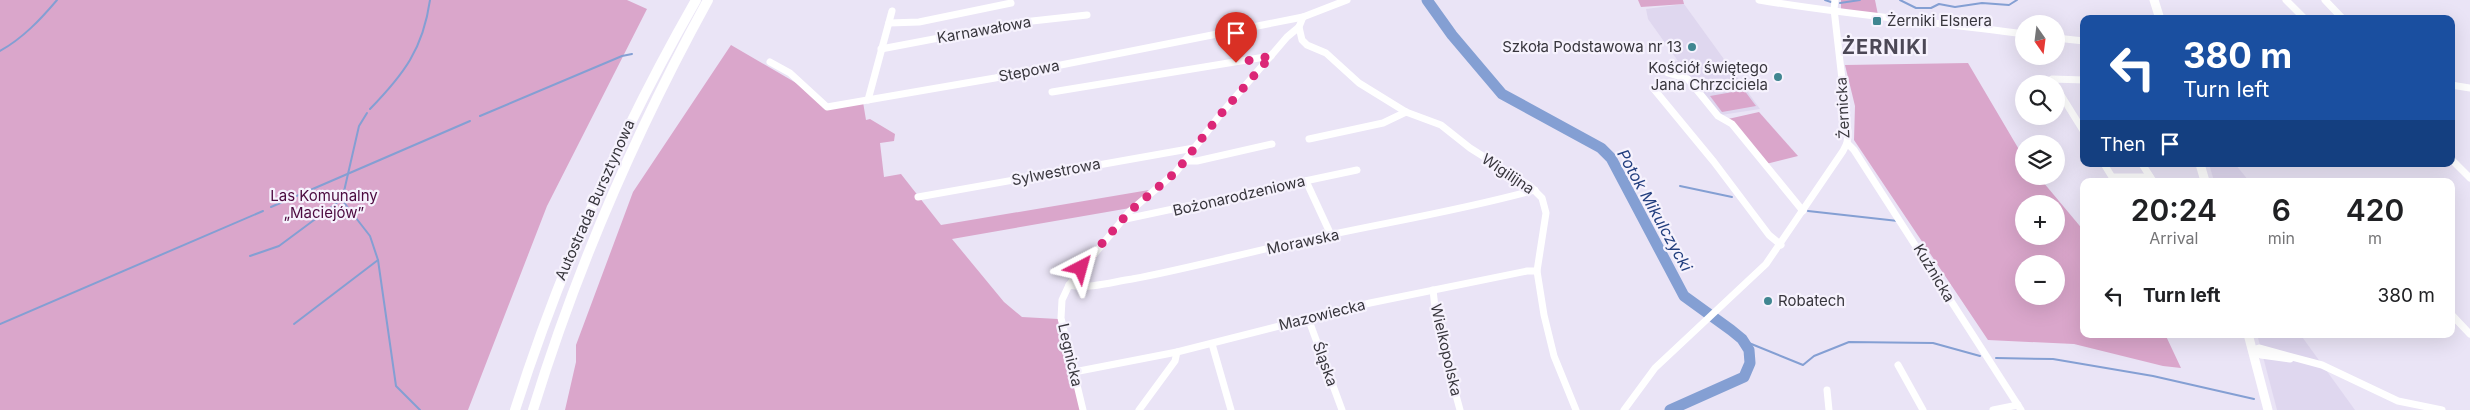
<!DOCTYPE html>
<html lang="en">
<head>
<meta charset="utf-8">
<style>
	:root { --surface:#fff; --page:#f2f2f2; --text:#202124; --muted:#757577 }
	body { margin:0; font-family:Inter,sans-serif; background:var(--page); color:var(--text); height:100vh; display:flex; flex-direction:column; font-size:19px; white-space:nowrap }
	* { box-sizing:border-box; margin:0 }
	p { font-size:16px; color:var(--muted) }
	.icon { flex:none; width:28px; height:28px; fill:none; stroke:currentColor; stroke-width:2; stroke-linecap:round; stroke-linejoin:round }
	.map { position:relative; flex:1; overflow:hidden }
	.panel { position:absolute; left:2080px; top:178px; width:375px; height:160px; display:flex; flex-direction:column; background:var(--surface); border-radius:10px; box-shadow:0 5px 20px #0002 }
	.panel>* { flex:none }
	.hud { position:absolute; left:2080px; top:15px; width:375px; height:152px; border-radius:10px; box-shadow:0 5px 20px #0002; background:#1a4fa0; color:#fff; overflow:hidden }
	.needle { width:32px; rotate:166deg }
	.controls { position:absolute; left:2015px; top:15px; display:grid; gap:10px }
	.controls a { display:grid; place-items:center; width:50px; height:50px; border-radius:50%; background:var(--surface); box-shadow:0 5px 20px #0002; font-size:25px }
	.pin { position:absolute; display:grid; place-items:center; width:42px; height:42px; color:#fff; margin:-51px -21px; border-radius:50% 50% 50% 0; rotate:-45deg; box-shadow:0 0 5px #0007 }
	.pin .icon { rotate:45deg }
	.me { position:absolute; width:55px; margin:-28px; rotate:39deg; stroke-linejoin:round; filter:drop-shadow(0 0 4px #0008) }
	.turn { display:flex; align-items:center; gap:18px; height:105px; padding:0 20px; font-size:22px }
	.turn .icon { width:65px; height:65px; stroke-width:2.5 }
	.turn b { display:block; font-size:35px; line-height:42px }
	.then { display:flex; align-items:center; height:48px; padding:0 20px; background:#0003; gap:10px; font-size:19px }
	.eta { display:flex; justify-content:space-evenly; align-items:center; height:85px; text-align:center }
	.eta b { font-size:30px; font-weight:600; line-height:35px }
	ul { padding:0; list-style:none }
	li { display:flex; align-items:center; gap:15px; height:65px; padding:0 20px }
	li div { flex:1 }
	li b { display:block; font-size:19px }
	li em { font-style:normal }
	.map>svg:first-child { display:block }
	.built { fill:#dfd7ef }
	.green { fill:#daa6cb; fill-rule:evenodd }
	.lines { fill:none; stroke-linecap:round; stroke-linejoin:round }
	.stream { stroke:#849fd3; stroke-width:2 }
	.river { stroke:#849fd3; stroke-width:11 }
	.minor { stroke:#fff; stroke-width:7 }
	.major { stroke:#fff; stroke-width:9 }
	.highway { stroke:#fff; stroke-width:10 }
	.route { stroke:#db2777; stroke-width:9; stroke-dasharray:0 16.2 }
	.poi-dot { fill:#408691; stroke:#f6f2fd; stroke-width:2 }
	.labels { text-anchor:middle; stroke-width:4.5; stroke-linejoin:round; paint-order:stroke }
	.poi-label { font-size:15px; fill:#38363d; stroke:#f6f2fd; text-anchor:start }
	.street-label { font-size:15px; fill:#38363d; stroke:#f6f2fd }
	.park-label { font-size:15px; fill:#4c0a3f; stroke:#f6f2fd }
	.water-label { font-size:16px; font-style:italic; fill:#223e7e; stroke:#f6f2fd }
	.district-label { font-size:20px; font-weight:bold; letter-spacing:1px; fill:#4c4856; stroke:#f6f2fd }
</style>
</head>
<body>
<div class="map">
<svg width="2470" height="410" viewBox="0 0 2470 410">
	<rect width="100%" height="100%" fill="#eae4f6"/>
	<g class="built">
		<polygon points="1684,4 1760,109 1721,115 1688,74 1684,75 1674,62 1678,61 1648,19 1646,9"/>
		<polygon points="2209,164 2235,164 2249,181 2214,181"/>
		<polygon points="2257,334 2300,334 2355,410 2277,410"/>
	</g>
	<g class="green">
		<polygon points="0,0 627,0 647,9 547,206 468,410 0,410"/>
		<polygon points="1638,0 1683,0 1684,4 1641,7"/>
		<polygon points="1841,0 1875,0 1878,15 1841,13"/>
		<polygon points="731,45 815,94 827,109 863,102 866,120 870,119 895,134 894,141 880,143 884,177 901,174 941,225 1149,190 1130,208 952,239 1004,302 1022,317 1058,319 1083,410 565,410 576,362 576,345 633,192"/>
		<path d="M 1968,63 L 2024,158 L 2024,176 L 2038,176 L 2084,231 L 2084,334 L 2165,334 L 2181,368 L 2163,366 L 2074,344 L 1988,340 L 1854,140 L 1855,106 L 1845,65 ZM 2024,204 L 2056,204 L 2056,236 L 2024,236 ZM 2024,264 L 2056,264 L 2056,296 L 2024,296 Z"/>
		<polygon points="1744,90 1756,106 1722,112 1710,96"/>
		<polygon points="1759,112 1798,156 1766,164 1728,119"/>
	</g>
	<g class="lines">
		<g class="stream">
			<polyline points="1825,0 1831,2"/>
			<polyline points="1900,0 1916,8 1931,8 1939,4 1955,7 1982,3 2009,5 2017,0"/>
			<polyline points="1840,3 1860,0"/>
			<path d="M 0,51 C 23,38 40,20 57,0"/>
			<path d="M 370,109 C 404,74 423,49 430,0"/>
			<polyline points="367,113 359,126 342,200 370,236 378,260 396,386 420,410"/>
			<polyline points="480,116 622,56 632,54"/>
			<polyline points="1680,186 1732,197"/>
			<polyline points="271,207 470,121"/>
			<polyline points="1808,211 1898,221"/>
			<polyline points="250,256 279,246 341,200"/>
			<polyline points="0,324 263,211"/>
			<polyline points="294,324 378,260"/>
			<polyline points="1744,341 1803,365 1814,356 1849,342 1933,343 1980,356"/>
			<polyline points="1996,358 2053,359 2153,376 2254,399"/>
		</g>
		<polyline class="river" points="1427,0 1452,35 1502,94 1601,148 1611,158 1684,296 1731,330 1742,339 1749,350 1750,363 1744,377 1670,410"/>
		<g class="minor">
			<path d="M 1759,0 C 1847,15 1936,22 2024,34"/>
			<polyline points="2286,0 2305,19"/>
			<polyline points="2325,0 2343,19"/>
			<polyline points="889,23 919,22 1011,3"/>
			<polyline points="1299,27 1302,40 1307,45 1326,53 1359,83 1406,112 1441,125 1470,148 1530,186 1542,198 1546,213 1537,271 1544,315 1554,356 1576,410"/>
			<polyline points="2056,38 2084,41"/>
			<polyline points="881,49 1023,22 1087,15"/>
			<polyline points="770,62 790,73 827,107 995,78 1303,17"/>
			<polyline points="1668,73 1688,79 1718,116 1732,124 1803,211"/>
			<polyline points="2054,84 2052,79 2084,80"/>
			<polyline points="2451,85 2470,88"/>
			<polyline points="2056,87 2084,132"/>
			<polyline points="1653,88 1714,162 1769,235 1781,245"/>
			<polyline points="1052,92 1271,56"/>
			<polyline points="868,100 892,11"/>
			<polyline points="1309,139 1383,123 1406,112"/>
			<polyline points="1847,143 1854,150 2021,410"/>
			<polyline points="2451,159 2470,178"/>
			<polyline points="1184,161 1197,161 1272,144"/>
			<polyline points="2104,164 2112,177 2150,177"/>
			<polyline points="2142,164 2153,181"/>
			<polyline points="1306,181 1331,235"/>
			<polyline points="918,197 1194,148"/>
			<polyline points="1121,220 1357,170"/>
			<path d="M 1069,285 C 1090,289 1112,282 1132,279 C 1191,268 1248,252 1306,240 C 1382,223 1460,211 1535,190"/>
			<polyline points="1433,290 1437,325 1460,410"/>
			<polyline points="2451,314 2470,334"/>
			<polyline points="1308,318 1342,410"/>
			<polyline points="1212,344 1231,410"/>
			<polyline points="2252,350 2259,348 2322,365 2398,401 2442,410"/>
			<polyline points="2252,350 2261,355 2290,359"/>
			<polyline points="1898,365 1923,410"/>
			<polyline points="1074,372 1177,352"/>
			<polyline points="1827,390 1829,410"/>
			<polyline points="1083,410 1061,318 1062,300 1069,285 1129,212 1176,172 1220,115 1287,37 1299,27 1303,17 1347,0"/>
			<polyline points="1139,410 1175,361 1177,352 1370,303 1527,271 1537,271"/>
			<polyline points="1624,410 1655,368 1766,264 1843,151 1847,143 1848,132 1834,9 1835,0"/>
			<polyline points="1993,410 2018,405"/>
		</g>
		<g class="major">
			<polyline points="2154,0 2160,19"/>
			<polyline points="2200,164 2205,181"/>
			<polyline points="2248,334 2268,410"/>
		</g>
		<g class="highway">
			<path d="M 515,410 C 561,266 621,131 696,0"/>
			<path d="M 533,410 C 577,267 636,131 708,0"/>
		</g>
	</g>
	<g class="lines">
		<polyline class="route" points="1081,268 1129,212 1176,172 1220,115 1271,56 1236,63"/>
	</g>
	<g class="poi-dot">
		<rect x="1872" y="16" width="10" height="10" rx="2.5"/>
		<circle cx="1692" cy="47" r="5"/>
		<circle cx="1778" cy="77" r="5"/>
		<circle cx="1768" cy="301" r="5"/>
	</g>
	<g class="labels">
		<g class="poi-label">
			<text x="1887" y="26">Żerniki Elsnera</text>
			<text x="1682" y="52" text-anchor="end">Szkoła Podstawowa nr 13</text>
			<text x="1768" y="73" text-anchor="end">Kościół świętego<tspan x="1768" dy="17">Jana Chrzciciela</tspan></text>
			<text x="1778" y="306">Robatech</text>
		</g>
		<g class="street-label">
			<text transform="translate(984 30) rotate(-10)" y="5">Karnawałowa</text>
			<text transform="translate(1029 71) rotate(-11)" y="5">Stepowa</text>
			<text transform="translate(1843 108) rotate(-93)" y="5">Żernicka</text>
			<text transform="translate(1056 172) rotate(-11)" y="5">Sylwestrowa</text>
			<text transform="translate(1508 174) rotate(34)" y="5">Wigilijna</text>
			<text transform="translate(1239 196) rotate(-13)" y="5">Bożonarodzeniowa</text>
			<text transform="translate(595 200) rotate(-66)" y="5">Autostrada Bursztynowa</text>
			<text transform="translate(1303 242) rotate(-12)" y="5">Morawska</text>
			<text transform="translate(1934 273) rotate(59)" y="5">Kuźnicka</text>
			<text transform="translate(1322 315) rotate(-14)" y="5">Mazowiecka</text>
			<text transform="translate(1446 350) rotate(77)" y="5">Wielkopolska</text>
			<text transform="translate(1070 355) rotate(77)" y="5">Legnicka</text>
			<text transform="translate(1325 364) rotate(70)" y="5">Śląska</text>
		</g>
		<g class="park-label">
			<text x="324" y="201">Las Komunalny<tspan x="324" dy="17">„Maciejów”</tspan></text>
		</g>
		<g class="water-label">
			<text transform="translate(1655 210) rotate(61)" y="6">Potok Mikulczycki</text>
		</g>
		<g class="district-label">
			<text x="1885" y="54">ŻERNIKI</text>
		</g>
	</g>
</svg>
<div class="controls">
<a><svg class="needle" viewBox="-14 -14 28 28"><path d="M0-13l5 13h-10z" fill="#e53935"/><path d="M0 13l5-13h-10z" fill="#757577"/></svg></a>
<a><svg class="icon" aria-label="search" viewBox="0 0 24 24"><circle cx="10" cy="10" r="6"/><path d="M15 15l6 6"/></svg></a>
<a><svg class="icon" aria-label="layers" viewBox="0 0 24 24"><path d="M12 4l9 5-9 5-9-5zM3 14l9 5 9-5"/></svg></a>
<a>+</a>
<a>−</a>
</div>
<div class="pin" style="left:1236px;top:63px;background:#d93025"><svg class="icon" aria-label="arrive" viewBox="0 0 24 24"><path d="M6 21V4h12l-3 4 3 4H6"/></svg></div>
<svg class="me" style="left:1081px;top:268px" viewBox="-20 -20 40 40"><path d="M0-17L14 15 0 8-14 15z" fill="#db2777" stroke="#fff" stroke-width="4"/></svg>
<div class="hud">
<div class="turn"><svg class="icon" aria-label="left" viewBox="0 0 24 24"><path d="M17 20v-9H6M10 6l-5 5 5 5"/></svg><div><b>380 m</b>Turn left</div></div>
<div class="then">Then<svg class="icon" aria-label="arrive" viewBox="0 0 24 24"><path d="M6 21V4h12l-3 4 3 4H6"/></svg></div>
</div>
<section class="panel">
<div class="eta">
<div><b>20:24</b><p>Arrival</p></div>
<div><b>6</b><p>min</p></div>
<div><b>420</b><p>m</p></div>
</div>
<ul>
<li><svg class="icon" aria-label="left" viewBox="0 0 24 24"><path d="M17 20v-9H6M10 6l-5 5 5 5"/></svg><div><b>Turn left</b></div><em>380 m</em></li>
</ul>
</section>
</div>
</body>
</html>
